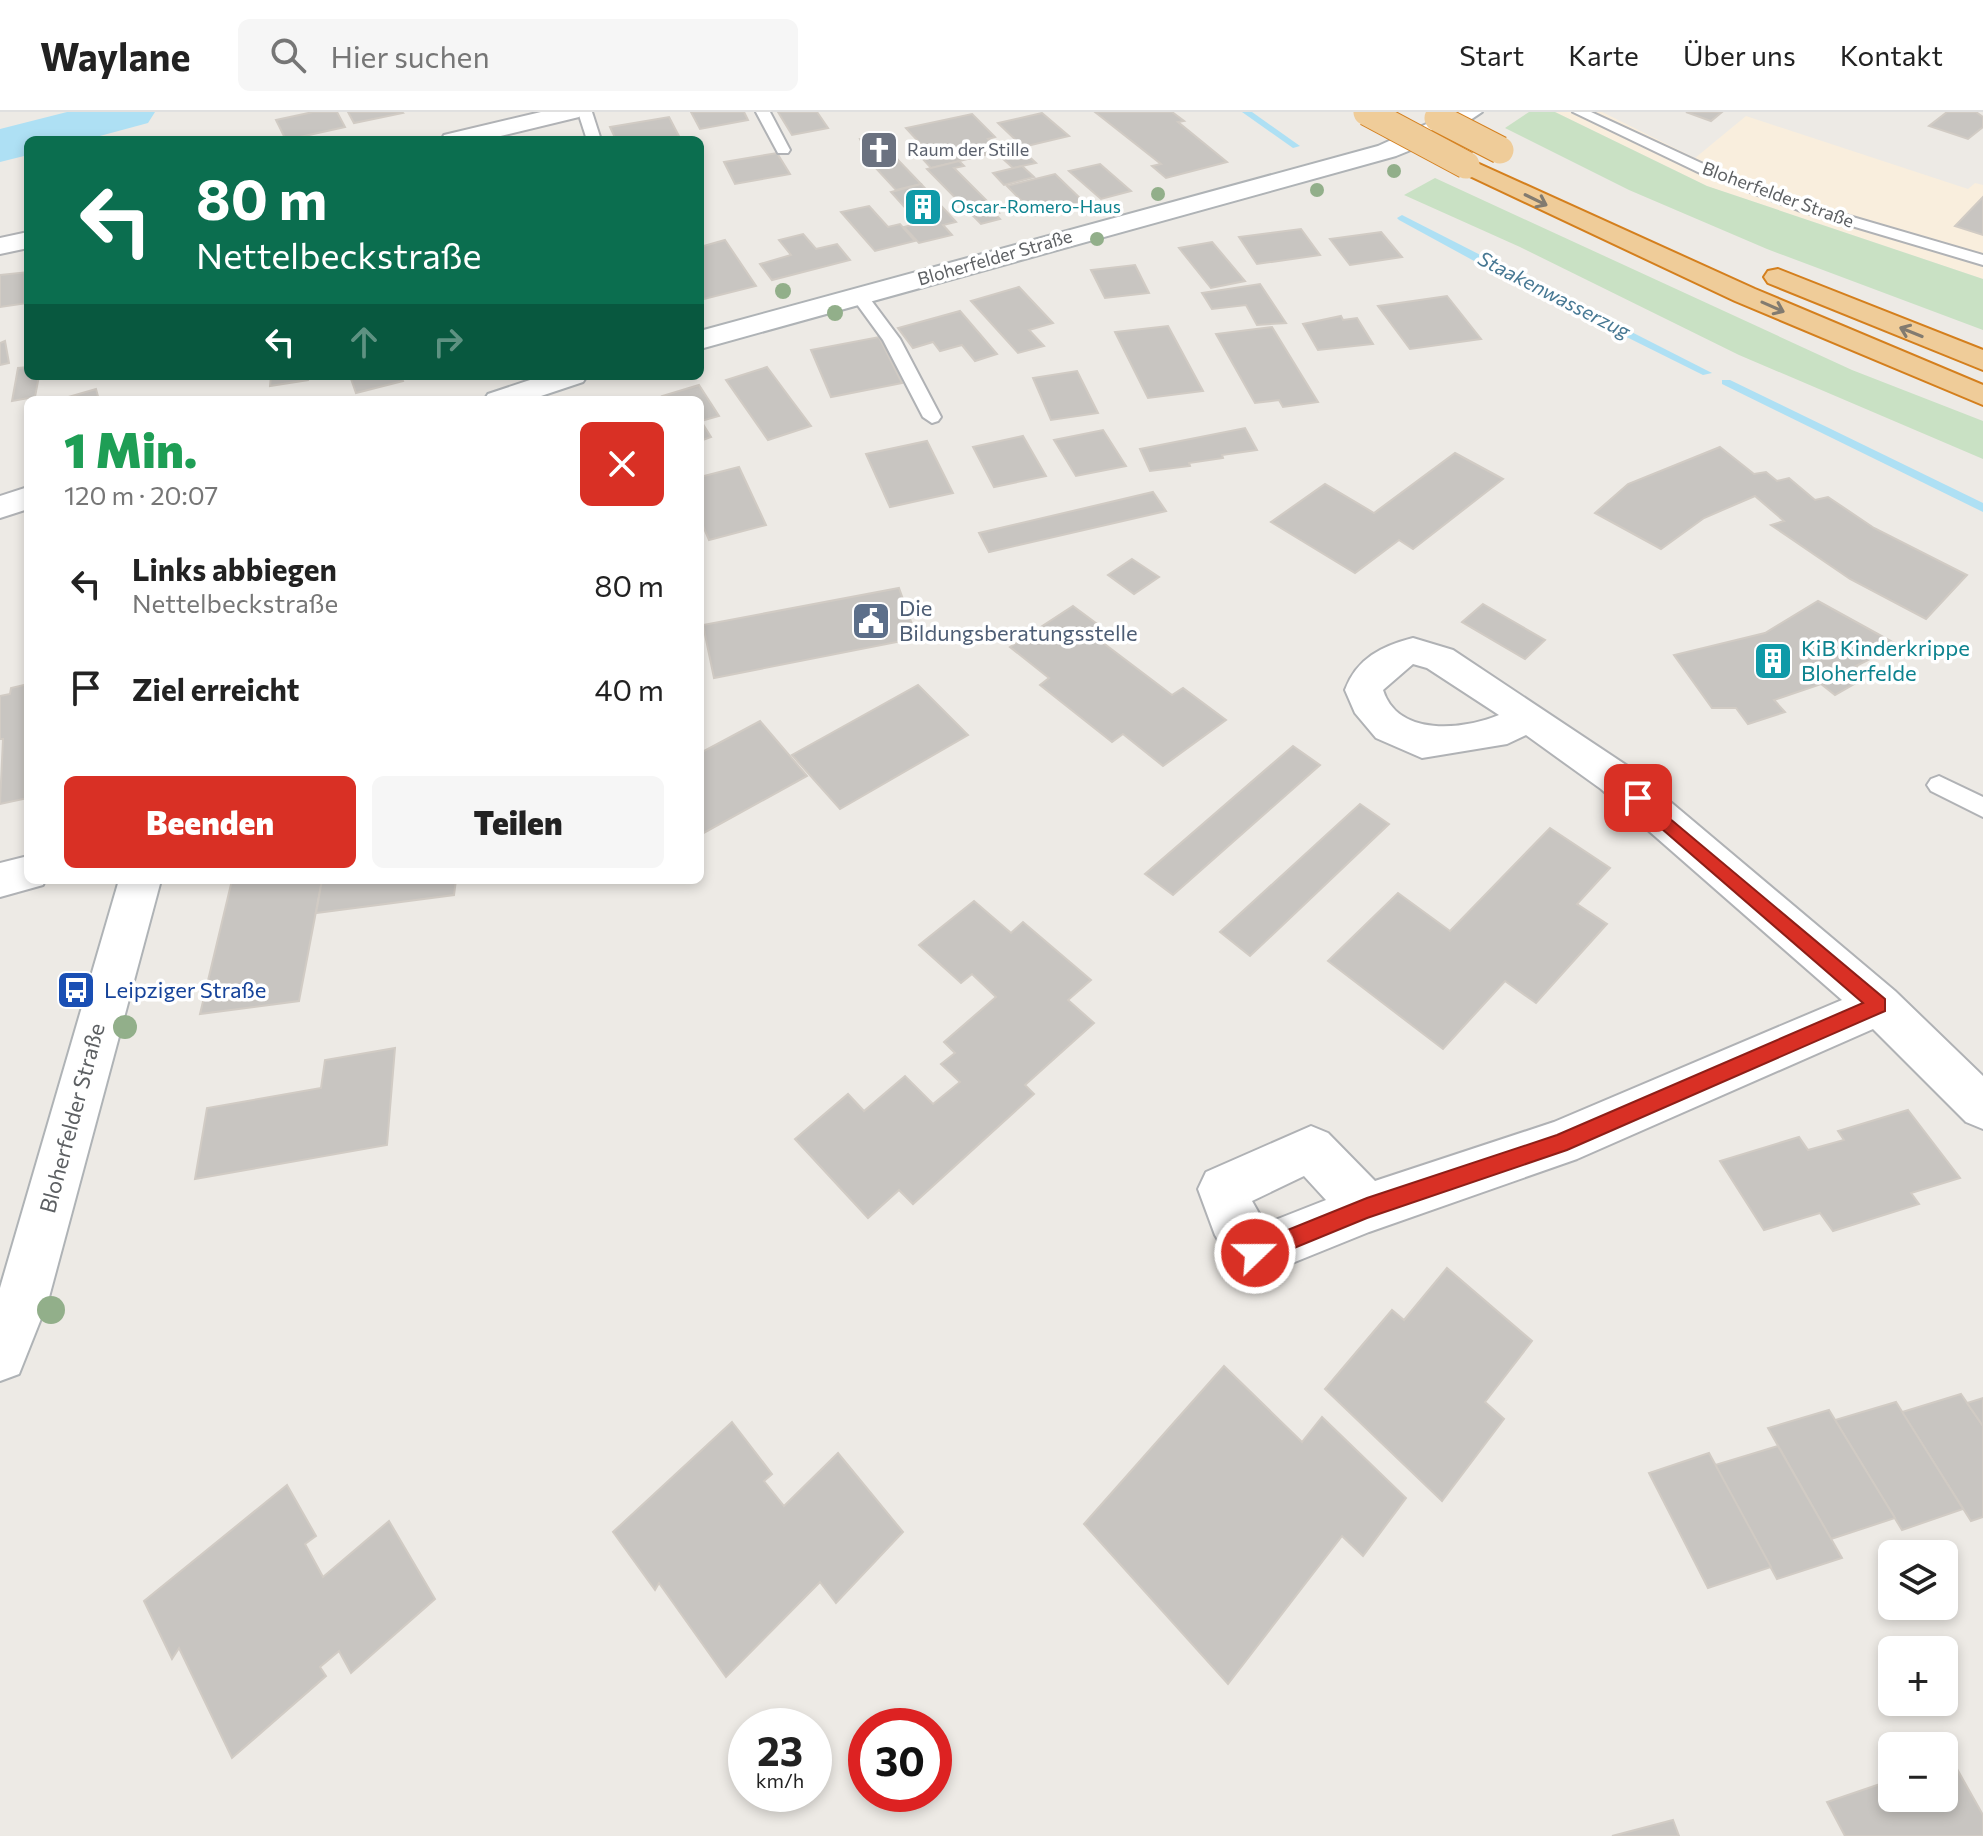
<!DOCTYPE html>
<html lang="de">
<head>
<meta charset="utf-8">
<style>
	:root { --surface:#fff; --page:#f6f6f6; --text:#222; --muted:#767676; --line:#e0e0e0; --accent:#d93025 }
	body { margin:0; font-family:Commissioner,sans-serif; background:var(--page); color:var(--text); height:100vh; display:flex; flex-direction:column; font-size:30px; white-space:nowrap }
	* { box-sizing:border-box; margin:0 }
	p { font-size:26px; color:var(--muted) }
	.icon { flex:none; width:44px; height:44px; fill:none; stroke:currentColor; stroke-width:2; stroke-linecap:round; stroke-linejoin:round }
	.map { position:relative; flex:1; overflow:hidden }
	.panel { position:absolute; left:24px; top:284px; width:680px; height:488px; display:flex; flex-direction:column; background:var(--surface); border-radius:12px; box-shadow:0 4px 12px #0003 }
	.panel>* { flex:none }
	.top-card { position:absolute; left:24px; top:24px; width:680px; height:244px; border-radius:12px; box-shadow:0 4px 12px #0003; background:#0b6e4f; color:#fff; overflow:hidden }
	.tools { position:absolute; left:1878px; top:1428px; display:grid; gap:16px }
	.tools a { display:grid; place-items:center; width:80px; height:80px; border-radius:12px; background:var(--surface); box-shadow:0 4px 12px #0003; font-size:40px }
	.speed { position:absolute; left:728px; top:1596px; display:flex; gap:16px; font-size:40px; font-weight:700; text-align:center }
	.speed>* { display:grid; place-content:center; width:104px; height:104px; border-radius:50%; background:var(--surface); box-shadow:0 4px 12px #0003; line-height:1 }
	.speed small { font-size:20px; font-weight:400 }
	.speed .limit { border:12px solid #d22; background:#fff; color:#111 }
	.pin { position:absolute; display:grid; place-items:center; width:68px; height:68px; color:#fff; margin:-34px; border-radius:16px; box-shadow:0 4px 12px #0006 }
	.me { position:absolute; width:88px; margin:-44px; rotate:68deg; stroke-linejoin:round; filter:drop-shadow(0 0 6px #0008) }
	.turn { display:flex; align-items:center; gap:28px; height:168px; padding:0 40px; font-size:36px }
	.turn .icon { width:104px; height:104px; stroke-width:2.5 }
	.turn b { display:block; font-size:56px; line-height:68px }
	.lanes { display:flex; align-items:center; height:76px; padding:0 40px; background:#0003; justify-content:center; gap:40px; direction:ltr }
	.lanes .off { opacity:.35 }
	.round { display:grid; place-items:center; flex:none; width:84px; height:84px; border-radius:12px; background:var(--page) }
	.summary { display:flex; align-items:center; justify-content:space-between; height:136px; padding:0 40px }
	h1 { font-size:48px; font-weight:800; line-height:60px; color:#1e9e55 }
	.cta { display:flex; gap:16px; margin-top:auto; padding:16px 40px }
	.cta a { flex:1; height:92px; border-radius:12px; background:var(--accent); color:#fff; font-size:32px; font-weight:800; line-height:92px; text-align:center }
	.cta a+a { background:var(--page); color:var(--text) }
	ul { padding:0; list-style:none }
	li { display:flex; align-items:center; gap:24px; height:104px; padding:0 40px }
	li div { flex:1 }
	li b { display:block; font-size:30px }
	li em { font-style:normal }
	header { display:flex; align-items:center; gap:48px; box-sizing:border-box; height:112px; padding:0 40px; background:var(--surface); border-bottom:2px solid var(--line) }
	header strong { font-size:38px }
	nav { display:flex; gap:44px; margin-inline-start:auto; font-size:28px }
	.search { width:560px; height:72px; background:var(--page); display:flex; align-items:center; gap:20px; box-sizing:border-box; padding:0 28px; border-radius:12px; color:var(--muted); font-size:30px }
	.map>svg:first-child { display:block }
	.commercial { fill:#f9eedd }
	.green { fill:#c9e1c4 }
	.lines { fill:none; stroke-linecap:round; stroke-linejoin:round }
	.stream { fill:#aee0f4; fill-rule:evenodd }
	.river { fill:#aee0f4; fill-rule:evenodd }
	.building { fill:#c8c5c1; stroke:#d1cbc4; stroke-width:2 }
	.lane-casing { stroke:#b0b2b5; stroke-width:4 }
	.street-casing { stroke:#b0b2b5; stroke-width:4 }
	.secondary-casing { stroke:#afb3b6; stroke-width:4 }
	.highway-casing { stroke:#d47f1d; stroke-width:4 }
	.lane { fill:#fff; fill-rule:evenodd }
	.street { fill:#fff; fill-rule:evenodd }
	.secondary { fill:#fff; fill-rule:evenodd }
	.highway { fill:#efcc99; fill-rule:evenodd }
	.highway-bridge-casing { stroke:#d47f1d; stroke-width:29; stroke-linecap:butt }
	.highway-bridge { stroke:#efcc99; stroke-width:27 }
	.tree { fill:#92af8a }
	.oneway { stroke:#827b70 }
	.route { fill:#d93025; stroke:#8d1f18; stroke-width:2 }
	.labels { text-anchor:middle; stroke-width:7; stroke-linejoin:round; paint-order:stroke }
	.far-worship-label { font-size:18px; fill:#5b616d; stroke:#fff; text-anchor:start }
	.far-street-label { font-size:18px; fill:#5d6063; stroke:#fff }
	.far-culture-label { font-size:18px; fill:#0d838f; stroke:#fff; text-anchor:start }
	.far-water-label { font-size:20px; font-style:italic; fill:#477893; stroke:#fff }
	.service-label { font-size:22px; fill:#4e5e75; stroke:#fff; text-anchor:start }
	.culture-label { font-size:22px; fill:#0d838f; stroke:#fff; text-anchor:start }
	.transit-label { font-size:22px; fill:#164399; stroke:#fff; text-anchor:start }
	.street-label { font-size:22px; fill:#5d6063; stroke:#fff }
</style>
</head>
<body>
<header>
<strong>Waylane</strong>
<div class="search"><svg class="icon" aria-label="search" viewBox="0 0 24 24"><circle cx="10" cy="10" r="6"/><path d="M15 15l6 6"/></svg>Hier suchen</div>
<nav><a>Start</a><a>Karte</a><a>Über uns</a><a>Kontakt</a></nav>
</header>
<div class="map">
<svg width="1983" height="1724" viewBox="0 0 1983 1724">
	<rect width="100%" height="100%" fill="#edeae5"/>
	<polygon class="commercial" points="1555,0 1602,0 1695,46 1746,4 1968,77 1975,71 1983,73 1983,167 1707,74"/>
	<g class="green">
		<polygon points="1529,0 1555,0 1707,74 1983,167 1983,218 1767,137 1629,78 1505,16"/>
		<polygon points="1435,66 1852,258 1983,309 1983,347 1739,243 1520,135 1404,83"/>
	</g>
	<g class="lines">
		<g class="stream">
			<polygon points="1242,0 1252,0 1300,34 1293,36"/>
			<polygon points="1402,103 1712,261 1703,263 1476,150 1399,108 1397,106"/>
			<polygon points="1722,268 1730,268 1983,391 1983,400 1722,272"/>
		</g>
		<polygon class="river" points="67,0 155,0 148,11 85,28 28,28 28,43 0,50 0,17"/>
	</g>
	<g class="building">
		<polygon points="313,0 337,0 345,15 286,28 276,8"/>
		<polygon points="348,0 402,0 403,1 354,11"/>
		<polygon points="691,0 744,0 748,8 700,17"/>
		<polygon points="778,0 817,0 828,16 792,23"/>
		<polygon points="1095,0 1172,0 1184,9 1178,10 1227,50 1166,66 1152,54 1161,52"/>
		<polygon points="1686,0 1722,0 1711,9"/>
		<polygon points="1947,0 1976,0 1983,5 1983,15 1968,27 1929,14"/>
		<polygon points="1042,1 1069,24 1023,35 998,11"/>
		<polygon points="972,2 995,25 988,27 1001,39 931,56 919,43 929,41 906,16"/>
		<polygon points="669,5 681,28 616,28 610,15"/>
		<polygon points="884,24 898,48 873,52 860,27"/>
		<polygon points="1024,40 1036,51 1013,56 1001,45"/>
		<polygon points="777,41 790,62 735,72 724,50"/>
		<polygon points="898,48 921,72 896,78 874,54"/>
		<polygon points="959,49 964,54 954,56 999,101 995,102 1000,107 981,112 927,57"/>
		<polygon points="1100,52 1131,79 1101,87 1069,59"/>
		<polygon points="1022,54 1034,65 1004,73 993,61"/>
		<polygon points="1055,62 1085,91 1036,104 1007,74"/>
		<polygon points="921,72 956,110 943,113 952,123 919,131 904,115 919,111 891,80"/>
		<polygon points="1983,85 1983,123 1955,114"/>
		<polygon points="869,94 888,115 900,112 915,129 875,139 841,100"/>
		<polygon points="1301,117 1320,143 1257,152 1239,125"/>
		<polygon points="1381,120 1402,145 1350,153 1330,127"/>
		<polygon points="803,122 816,137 837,132 850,148 772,168 760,152 791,143 779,128"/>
		<polygon points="725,128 756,174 700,188 700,135"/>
		<polygon points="1212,130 1245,169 1211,176 1179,136"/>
		<polygon points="1135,153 1149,181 1105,186 1091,158"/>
		<polygon points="28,160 28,191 0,195 0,163"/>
		<polygon points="1260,172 1286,211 1257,213 1246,193 1212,197 1202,181"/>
		<polygon points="1019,175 1053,211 1029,218 1044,234 1018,241 971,189"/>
		<polygon points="1447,184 1481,227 1410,237 1378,194"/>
		<polygon points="960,199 997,242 975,249 962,233 940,239 933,230 913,236 898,216"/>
		<polygon points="1341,204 1343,208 1357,206 1373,232 1318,238 1303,212"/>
		<polygon points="1168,214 1203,279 1148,286 1115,220"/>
		<polygon points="1272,215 1318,290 1283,295 1279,288 1255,291 1216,222"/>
		<polygon points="879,225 902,271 831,285 811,238"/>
		<polygon points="5,229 9,251 0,253 0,231"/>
		<polygon points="28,255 28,264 39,264 35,285 12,289 18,256"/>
		<polygon points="767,255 790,286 811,314 768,328 726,268"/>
		<polygon points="1077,259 1098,301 1051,308 1033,266"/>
		<polygon points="271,264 309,264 308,268 270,274"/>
		<polygon points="350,264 401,264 403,269 356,281"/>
		<polygon points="699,273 719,304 701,309 711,325 700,329 700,288 664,288 662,284"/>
		<polygon points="96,277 99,288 58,288"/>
		<polygon points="1245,316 1257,338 1222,343 1223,346 1189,351 1190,354 1150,359 1140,337"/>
		<polygon points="1103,318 1126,354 1076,364 1054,328"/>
		<polygon points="1023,324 1046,364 994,375 973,335"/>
		<polygon points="927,329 953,381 890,395 866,342"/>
		<polygon points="1720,335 1754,362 1766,360 1777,369 1789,366 1815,388 1828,385 1874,416 1967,463 1926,507 1850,467 1771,413 1784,409 1755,384 1704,406 1661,437 1595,401 1628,372"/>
		<polygon points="1455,341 1503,367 1413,437 1399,428 1355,461 1271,410 1325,372 1374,401"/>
		<polygon points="739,355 766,413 709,428 700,407 700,365"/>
		<polygon points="1153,380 1166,399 989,440 979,421"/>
		<polygon points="1132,447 1159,465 1134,482 1108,463"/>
		<polygon points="899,476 917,526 714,566 703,513"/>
		<polygon points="1818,489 1898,533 1856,554 1868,564 1835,583 1821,572 1774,588 1785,600 1748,612 1736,596 1712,596 1674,543 1765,521"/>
		<polygon points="1483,492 1545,528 1525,547 1462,510"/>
		<polygon points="1073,494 1112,523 1102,530 1172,583 1183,576 1226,608 1163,654 1123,622 1112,630 1040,573 1049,566 1010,535"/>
		<polygon points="28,572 28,686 0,692 3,627 0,627 0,584 10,582 11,576"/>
		<polygon points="918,573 968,623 840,697 792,643"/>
		<polygon points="760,609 807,664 700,723 700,641"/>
		<polygon points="1293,634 1320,653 1173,783 1145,762"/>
		<polygon points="1360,692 1389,712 1250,844 1220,820"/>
		<polygon points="1550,716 1610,756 1577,792 1607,812 1536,891 1505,869 1443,937 1328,849 1398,781 1450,819"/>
		<polygon points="232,768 322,768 299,889 200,902"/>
		<polygon points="322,768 456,768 454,783 316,801"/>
		<polygon points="974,789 1011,821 1023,810 1091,868 1068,888 1094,911 1025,973 1034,982 913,1092 899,1078 868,1106 795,1027 848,982 864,999 905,964 933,992 960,970 941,952 955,941 944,930 996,885 972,862 961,871 919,833"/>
		<polygon points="395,936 387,1033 195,1067 207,996 321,976 325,948"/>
		<polygon points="1908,998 1960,1066 1911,1081 1919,1092 1833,1119 1820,1101 1764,1118 1720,1049 1799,1025 1808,1038 1844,1028 1838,1019"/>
		<polygon points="1447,1156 1532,1229 1485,1290 1504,1307 1442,1389 1325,1277 1392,1198 1404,1208"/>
		<polygon points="1224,1254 1302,1330 1322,1305 1406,1386 1363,1444 1342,1424 1228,1572 1084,1412"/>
		<polygon points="1961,1282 1983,1314 1983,1405 1971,1409 1902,1300"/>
		<polygon points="1983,1286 1983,1314 1967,1291"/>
		<polygon points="1896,1290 1963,1397 1902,1418 1835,1308"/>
		<polygon points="1829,1298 1895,1406 1831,1427 1768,1316"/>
		<polygon points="732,1310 772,1362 764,1369 784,1394 838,1341 903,1420 836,1491 820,1470 726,1565 659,1471 655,1478 613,1420"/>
		<polygon points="1778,1334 1842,1446 1777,1467 1715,1353"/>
		<polygon points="1709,1341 1771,1455 1708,1476 1649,1361"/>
		<polygon points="287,1373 316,1424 305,1432 323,1465 389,1409 435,1487 351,1561 339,1539 320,1555 326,1564 232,1646 179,1536 172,1547 144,1489"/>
		<polygon points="1952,1648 1983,1703 1983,1724 1845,1724 1827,1690 1892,1668 1892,1686 1944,1686 1944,1651"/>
		<polygon points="1673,1708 1679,1724 1612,1724"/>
	</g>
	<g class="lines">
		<defs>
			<g id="lane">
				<polygon points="578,0 592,0 601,28 587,28"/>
				<polygon points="756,0 770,0 790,38 788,41 778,41"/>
				<polygon points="1573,0 1591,0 1712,56 1808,92 1983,143 1983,153 1798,98 1702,62"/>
				<polygon points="859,179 865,180 900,227 941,305 938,309 932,311 923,305 883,228 851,184"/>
				<polygon points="1939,664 1983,685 1983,705 1931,679 1927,673 1931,667"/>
			</g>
			<g id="street">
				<polygon points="541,0 583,0 579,5 484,28 441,28 444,23"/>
				<polygon points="28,120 28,136 0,142 0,126"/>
				<polygon points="28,375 28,397 0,406 0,384"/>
				<path d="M 1413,526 L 1453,538 L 1629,655 L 1895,879 L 1983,964 L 1983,1017 L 1966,1010 L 1873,917 L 1577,1047 L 1369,1120 L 1255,1166 L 1237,1159 L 1215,1123 L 1198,1077 L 1206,1060 L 1311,1014 L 1328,1021 L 1375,1069 L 1554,1010 L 1842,888 L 1601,677 L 1526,623 L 1507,632 L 1422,646 L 1376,626 L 1355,601 L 1345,578 C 1357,546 1382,534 1413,526 ZM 1413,552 L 1427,556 L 1499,603 C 1463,618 1398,625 1383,578 ZM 1304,1064 L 1326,1088 L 1265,1112 L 1252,1089 Z"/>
				<polygon points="28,744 28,768 45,768 43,773 0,785 0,751"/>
			</g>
			<g id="secondary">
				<polygon points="1453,0 1482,0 1448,23 1396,44 700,237 700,219 1378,34"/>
				<polygon points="542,264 587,264 583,270 529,288 484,288 488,282"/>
				<polygon points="119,768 161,768 48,1189 19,1262 0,1269 0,1176"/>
			</g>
			<g id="highway">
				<polygon points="1466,46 1755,177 1983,273 1983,293 1735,189 1457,58 1454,53 1457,48"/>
				<polygon points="1778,157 1983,238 1983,258 1768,171 1764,165 1768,159"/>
			</g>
		</defs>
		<use href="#lane" class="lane-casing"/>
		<use href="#street" class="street-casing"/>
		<use href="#secondary" class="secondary-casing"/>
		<use href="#highway" class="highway-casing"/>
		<use href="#lane" class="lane"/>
		<use href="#street" class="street"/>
		<use href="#secondary" class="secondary"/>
		<use href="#highway" class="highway"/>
		<defs>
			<g id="highway-bridge">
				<polyline points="1367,0 1466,53"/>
				<polyline points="1438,6 1500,38"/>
			</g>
		</defs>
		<use href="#highway-bridge" class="highway-bridge-casing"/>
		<use href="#highway-bridge" class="highway-bridge"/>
	</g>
	<g class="tree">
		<circle cx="1394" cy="59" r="7"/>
		<circle cx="1317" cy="78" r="7"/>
		<circle cx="1158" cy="82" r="7"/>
		<circle cx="1097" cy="127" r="7"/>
		<circle cx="783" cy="179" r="8"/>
		<circle cx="835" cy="201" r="8"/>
		<circle cx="125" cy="915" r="12"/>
		<circle cx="51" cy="1198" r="14"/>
	</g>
	<defs><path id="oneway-shaft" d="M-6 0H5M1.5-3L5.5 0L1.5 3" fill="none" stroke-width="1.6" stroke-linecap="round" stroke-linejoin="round" transform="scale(2)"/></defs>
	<g class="oneway">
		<use href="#oneway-shaft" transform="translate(1536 88) rotate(26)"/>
		<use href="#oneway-shaft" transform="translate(1773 195) rotate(24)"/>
		<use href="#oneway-shaft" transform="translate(1911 220) rotate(-158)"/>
	</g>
	<polygon class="route" points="1638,680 1885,887 1885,899 1567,1038 1367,1106 1255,1152 1248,1149 1245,1141 1248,1134 1367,1086 1557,1023 1863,891 1632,691 1632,682"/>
	<defs>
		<symbol id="church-square" viewBox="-11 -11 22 22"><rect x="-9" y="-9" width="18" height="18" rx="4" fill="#6b7280" stroke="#fff"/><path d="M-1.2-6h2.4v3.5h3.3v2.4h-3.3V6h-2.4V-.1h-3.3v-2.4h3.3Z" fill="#fff"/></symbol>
		<symbol id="building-square" viewBox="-11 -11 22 22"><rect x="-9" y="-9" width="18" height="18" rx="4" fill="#0f9aa8" stroke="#fff"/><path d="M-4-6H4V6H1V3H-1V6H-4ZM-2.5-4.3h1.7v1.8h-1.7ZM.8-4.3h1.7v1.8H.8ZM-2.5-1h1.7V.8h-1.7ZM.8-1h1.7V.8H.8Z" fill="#fff"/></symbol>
		<symbol id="civic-square" viewBox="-11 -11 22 22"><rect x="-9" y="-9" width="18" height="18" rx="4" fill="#5c6f8a" stroke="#fff"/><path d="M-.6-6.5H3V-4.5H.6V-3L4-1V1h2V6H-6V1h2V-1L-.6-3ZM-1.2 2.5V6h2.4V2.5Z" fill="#fff"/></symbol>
		<symbol id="bus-square" viewBox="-11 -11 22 22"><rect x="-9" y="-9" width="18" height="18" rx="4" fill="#1a4fb4" stroke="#fff"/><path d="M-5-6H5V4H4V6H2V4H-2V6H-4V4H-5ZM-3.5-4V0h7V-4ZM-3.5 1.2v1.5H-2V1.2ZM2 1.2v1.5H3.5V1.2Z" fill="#fff"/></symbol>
	</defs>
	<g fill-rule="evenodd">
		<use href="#church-square" x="857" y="16" width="44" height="44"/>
		<use href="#building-square" x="901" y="73" width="44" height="44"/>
		<use href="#civic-square" x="849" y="487" width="44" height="44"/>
		<use href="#building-square" x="1751" y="527" width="44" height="44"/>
		<use href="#bus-square" x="54" y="856" width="44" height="44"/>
	</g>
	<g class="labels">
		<g class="far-worship-label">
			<text x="907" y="44">Raum der Stille</text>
		</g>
		<g class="far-street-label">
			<text transform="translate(1778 83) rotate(20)" y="6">Bloherfelder Straße</text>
			<text transform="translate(995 146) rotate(-16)" y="6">Bloherfelder Straße</text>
		</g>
		<g class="far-culture-label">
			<text x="951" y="101">Oscar-Romero-Haus</text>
		</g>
		<g class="far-water-label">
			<text transform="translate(1554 183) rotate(27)" y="7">Staakenwasserzug</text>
		</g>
		<g class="service-label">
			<text x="899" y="504">Die<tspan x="899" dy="25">Bildungsberatungsstelle</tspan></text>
		</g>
		<g class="culture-label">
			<text x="1801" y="544">KiB Kinderkrippe<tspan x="1801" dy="25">Bloherfelde</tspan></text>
		</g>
		<g class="transit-label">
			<text x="104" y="886">Leipziger Straße</text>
		</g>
		<g class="street-label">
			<text transform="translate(72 1006) rotate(-75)" y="8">Bloherfelder Straße</text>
		</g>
	</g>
</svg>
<div class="tools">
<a><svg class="icon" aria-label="layers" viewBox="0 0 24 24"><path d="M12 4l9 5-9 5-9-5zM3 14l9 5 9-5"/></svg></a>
<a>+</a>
<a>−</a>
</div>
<div class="speed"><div>23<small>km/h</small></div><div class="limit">30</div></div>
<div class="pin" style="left:1638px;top:686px;background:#d93025"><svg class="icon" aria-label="arrive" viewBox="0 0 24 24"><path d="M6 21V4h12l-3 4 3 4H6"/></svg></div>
<svg class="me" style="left:1255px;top:1141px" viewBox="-20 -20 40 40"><circle r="17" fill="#d93025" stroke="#fff" stroke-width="3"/><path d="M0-11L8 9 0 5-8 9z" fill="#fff"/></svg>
<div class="top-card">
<div class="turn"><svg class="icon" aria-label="left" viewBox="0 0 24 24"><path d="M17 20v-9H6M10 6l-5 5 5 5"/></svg><div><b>80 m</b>Nettelbeckstraße</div></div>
<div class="lanes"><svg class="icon" aria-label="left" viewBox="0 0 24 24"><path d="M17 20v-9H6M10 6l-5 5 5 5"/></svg><svg class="icon off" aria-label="ahead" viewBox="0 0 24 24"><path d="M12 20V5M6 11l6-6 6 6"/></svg><svg class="icon off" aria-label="right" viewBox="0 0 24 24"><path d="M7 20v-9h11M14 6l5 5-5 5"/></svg></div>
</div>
<section class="panel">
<div class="summary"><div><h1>1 Min.</h1><p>120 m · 20:07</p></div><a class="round" style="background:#d93025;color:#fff"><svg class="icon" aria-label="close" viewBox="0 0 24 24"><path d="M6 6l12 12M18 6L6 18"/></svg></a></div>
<ul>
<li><svg class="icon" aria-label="left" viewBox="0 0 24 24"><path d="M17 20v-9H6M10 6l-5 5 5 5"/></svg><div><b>Links abbiegen</b><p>Nettelbeckstraße</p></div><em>80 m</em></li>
<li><svg class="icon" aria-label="arrive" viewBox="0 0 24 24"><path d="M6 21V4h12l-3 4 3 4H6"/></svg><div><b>Ziel erreicht</b></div><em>40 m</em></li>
</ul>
<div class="cta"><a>Beenden</a><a>Teilen</a></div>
</section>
</div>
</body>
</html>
